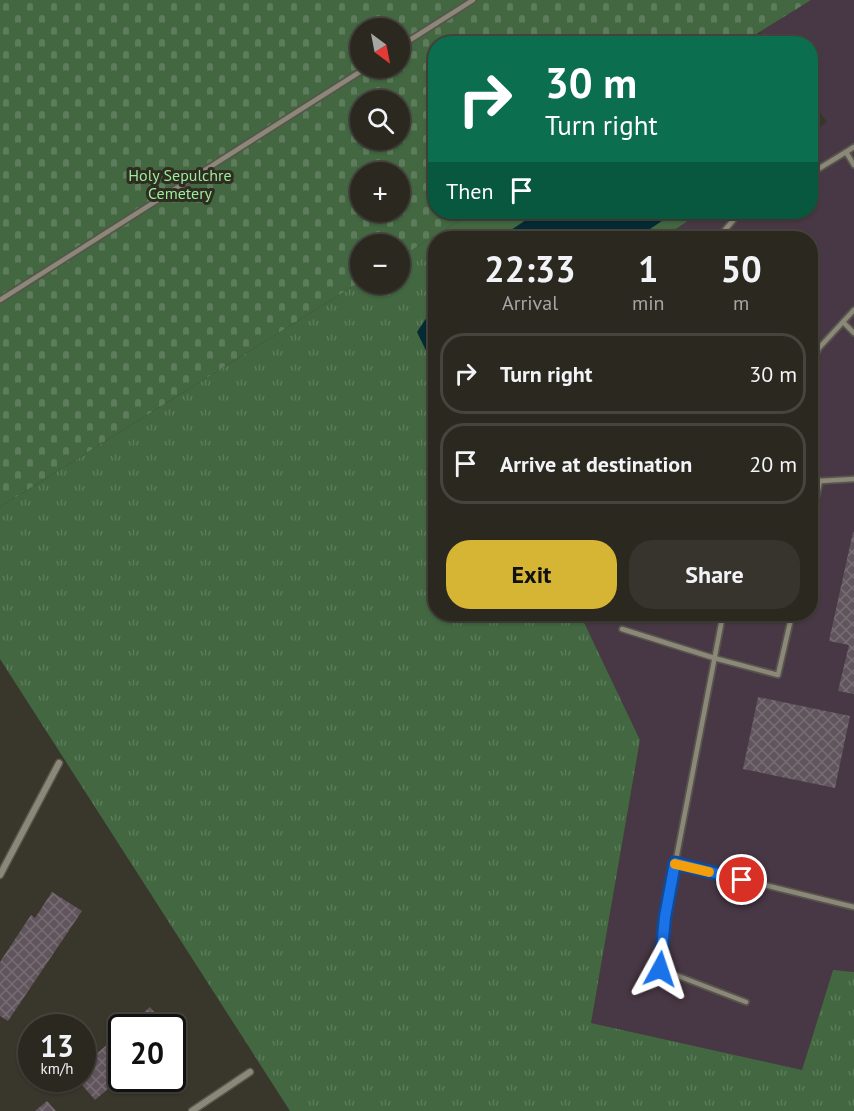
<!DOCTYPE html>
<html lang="en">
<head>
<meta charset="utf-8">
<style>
	:root { --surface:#2b2820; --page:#37342d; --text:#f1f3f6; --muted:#a6a6a5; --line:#47443e; --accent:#d6b534 }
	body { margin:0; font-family:"PT Sans",sans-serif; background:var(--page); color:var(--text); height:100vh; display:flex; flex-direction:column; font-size:22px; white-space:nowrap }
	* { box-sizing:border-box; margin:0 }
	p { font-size:20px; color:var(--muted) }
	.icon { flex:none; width:33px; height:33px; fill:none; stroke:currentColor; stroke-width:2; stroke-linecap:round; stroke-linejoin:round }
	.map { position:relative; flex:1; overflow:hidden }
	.details { position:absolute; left:428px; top:231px; width:390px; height:390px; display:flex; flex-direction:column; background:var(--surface); border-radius:24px; box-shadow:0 2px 4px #0004,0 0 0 2px var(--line) }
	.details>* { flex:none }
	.banner { position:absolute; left:428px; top:36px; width:390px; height:183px; border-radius:24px; box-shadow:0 2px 4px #0004,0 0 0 2px var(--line); background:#0b6e4f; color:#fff; overflow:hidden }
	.needle { width:39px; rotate:148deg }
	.controls { position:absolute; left:350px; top:18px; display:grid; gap:12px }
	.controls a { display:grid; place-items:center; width:60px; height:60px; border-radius:50%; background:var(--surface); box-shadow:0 2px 4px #0004,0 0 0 2px var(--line); font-size:30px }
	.speed { position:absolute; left:18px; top:1014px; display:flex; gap:12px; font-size:30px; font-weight:700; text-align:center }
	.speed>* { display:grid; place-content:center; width:78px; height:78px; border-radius:50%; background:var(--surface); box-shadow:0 2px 4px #0004,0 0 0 2px var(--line); line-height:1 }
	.speed small { font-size:15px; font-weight:400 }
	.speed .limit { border:3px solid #111; border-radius:9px; background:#fff; color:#111 }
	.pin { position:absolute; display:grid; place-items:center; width:51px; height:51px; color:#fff; margin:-26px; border:3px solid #fff; border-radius:50%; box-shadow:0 2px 6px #0007 }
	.me { position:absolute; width:66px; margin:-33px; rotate:5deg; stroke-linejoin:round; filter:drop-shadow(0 0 4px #0008) }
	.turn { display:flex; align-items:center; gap:21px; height:126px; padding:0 18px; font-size:27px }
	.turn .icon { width:78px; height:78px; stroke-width:2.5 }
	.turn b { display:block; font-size:42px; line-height:51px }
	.then { display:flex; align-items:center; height:57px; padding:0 18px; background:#0003; gap:12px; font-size:22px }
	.eta { display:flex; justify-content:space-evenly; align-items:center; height:102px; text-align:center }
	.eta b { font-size:36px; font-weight:700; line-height:42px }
	.action { display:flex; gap:12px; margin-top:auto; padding:12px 18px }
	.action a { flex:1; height:69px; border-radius:24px; background:var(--accent); color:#111; font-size:24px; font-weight:700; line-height:69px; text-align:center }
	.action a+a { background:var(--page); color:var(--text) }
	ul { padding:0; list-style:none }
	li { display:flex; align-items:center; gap:18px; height:81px; margin:0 12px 9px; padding:0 6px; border:3px solid var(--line); border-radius:24px }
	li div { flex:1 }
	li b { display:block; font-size:22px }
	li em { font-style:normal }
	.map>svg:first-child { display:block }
	.commercial { fill:#483845 }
	.grass { fill:url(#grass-tufts) }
	.cemetery { fill:url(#cemetery-stones); fill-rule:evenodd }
	.water { fill:#052a33 }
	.building { fill:url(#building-cross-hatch) }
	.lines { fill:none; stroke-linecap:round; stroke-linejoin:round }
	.service-casing { stroke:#57554b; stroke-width:8 }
	.minor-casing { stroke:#57554b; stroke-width:9 }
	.service { stroke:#8b887a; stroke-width:4.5 }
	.minor { stroke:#8b887a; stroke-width:6 }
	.route-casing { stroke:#114b97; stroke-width:15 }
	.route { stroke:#1a73e8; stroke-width:10 }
	.slow { stroke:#f59e0b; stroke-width:10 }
	.labels { text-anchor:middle; stroke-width:6; stroke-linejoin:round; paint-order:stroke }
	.park-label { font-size:16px; fill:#9aed9a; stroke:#2f2c21 }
</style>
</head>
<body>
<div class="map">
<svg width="854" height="1111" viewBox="0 0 854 1111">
	<defs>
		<pattern id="grass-tufts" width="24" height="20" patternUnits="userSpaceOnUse" patternTransform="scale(1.5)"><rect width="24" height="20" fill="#426741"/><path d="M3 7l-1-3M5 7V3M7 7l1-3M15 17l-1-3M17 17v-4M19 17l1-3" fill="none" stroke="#5d7c5b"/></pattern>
		<pattern id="cemetery-stones" width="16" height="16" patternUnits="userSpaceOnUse" patternTransform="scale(1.5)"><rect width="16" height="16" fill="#426741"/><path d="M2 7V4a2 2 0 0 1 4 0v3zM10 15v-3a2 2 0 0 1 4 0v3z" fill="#5d7c5b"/></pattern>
		<pattern id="building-cross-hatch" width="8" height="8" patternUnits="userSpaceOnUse" patternTransform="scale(1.5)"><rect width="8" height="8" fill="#61555d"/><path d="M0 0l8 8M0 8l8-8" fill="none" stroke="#776d73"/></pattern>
	</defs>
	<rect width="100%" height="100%" fill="#39362b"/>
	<polygon class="commercial" points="811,0 854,0 854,972 833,970 802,1070 591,1023 640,740 580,614 810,614 810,238 667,238 670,233 701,212 810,212 810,134 827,122 810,99 810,44 768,43 760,32"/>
	<polygon class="grass" points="473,212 701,212 670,233 667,238 435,238 435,614 580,614 640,740 591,1023 802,1070 833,970 854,972 854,1111 290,1111 0,659 0,507 360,282 399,284 399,258"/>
	<path class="cemetery" d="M 0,0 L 811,0 L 742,43 L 435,44 L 435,212 L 473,212 L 399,258 L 399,244 L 360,244 L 360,282 L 0,507 ZM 360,28 L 399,28 L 399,68 L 360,68 ZM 360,100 L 399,100 L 399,140 L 360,140 ZM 360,172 L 399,172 L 399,212 L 360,212 Z"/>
	<g class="water">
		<polygon points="538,212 675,212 650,229 645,238 499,238"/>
		<polygon points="435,305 435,369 417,332"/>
	</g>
	<g class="building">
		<polygon points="853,532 854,532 854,694 838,691 849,645 829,641"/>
		<polygon points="758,697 850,716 835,788 743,769"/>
		<polygon points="52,892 82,911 8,1021 0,1016 0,962 31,915 35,918"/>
		<polygon points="150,1007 168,1028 127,1028"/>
		<polygon points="122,1032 122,1077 95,1100 76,1078 82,1078 82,1066"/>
		<polygon points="47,1101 56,1111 35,1111"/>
	</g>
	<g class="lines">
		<defs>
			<g id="service">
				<polyline points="399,47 473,0"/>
				<polyline points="846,152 854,147"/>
				<polyline points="810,174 846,152 854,165"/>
				<polyline points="718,238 736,217 745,212"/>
				<polyline points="0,300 366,68"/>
				<polyline points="843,322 854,333"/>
				<polyline points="810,367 819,348 854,310"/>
				<polyline points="810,471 820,481 810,527"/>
				<polyline points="820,481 854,479"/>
				<polyline points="723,614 665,917 660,969 746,1002"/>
				<polyline points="622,629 714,658 778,675 792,614"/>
				<polyline points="675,863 854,907"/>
			</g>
			<g id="minor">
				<polyline points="0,875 59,763"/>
				<polyline points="192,1111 250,1072"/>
			</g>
		</defs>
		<use href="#service" class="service-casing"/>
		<use href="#minor" class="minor-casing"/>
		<use href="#service" class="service"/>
		<use href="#minor" class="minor"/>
	</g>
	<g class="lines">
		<defs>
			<polyline id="route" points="660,969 665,917 675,863 742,880"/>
		</defs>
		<use href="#route" class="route-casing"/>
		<use href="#route" class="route"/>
		<polyline class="slow" points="675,864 709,872"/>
	</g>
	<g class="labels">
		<g class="park-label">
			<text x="180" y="181">Holy Sepulchre<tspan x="180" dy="18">Cemetery</tspan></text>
		</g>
	</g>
</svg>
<div class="controls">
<a><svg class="needle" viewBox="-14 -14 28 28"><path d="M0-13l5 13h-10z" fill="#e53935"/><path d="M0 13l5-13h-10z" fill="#a6a6a5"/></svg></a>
<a><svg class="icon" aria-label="search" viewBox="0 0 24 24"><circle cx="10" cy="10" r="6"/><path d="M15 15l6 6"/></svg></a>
<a>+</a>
<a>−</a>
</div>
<div class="speed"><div>13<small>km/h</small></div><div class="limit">20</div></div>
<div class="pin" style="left:742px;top:880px;background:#d93025"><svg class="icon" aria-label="arrive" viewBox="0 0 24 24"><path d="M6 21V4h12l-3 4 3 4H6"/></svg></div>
<svg class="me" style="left:660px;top:969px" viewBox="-20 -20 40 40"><path d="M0-17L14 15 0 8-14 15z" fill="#1a73e8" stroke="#fff" stroke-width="4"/></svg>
<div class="banner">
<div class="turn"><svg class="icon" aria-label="right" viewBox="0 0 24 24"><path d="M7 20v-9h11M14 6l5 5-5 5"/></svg><div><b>30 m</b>Turn right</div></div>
<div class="then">Then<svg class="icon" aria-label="arrive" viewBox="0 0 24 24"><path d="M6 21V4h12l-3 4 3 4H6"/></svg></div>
</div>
<section class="details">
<div class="eta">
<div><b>22:33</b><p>Arrival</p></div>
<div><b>1</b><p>min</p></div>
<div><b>50</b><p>m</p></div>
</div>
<ul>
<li><svg class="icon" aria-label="right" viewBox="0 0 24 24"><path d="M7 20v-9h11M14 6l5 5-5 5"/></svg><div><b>Turn right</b></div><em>30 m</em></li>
<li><svg class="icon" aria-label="arrive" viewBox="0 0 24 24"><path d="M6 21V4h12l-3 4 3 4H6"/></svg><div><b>Arrive at destination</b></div><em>20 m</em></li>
</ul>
<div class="action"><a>Exit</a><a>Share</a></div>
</section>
</div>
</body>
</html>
